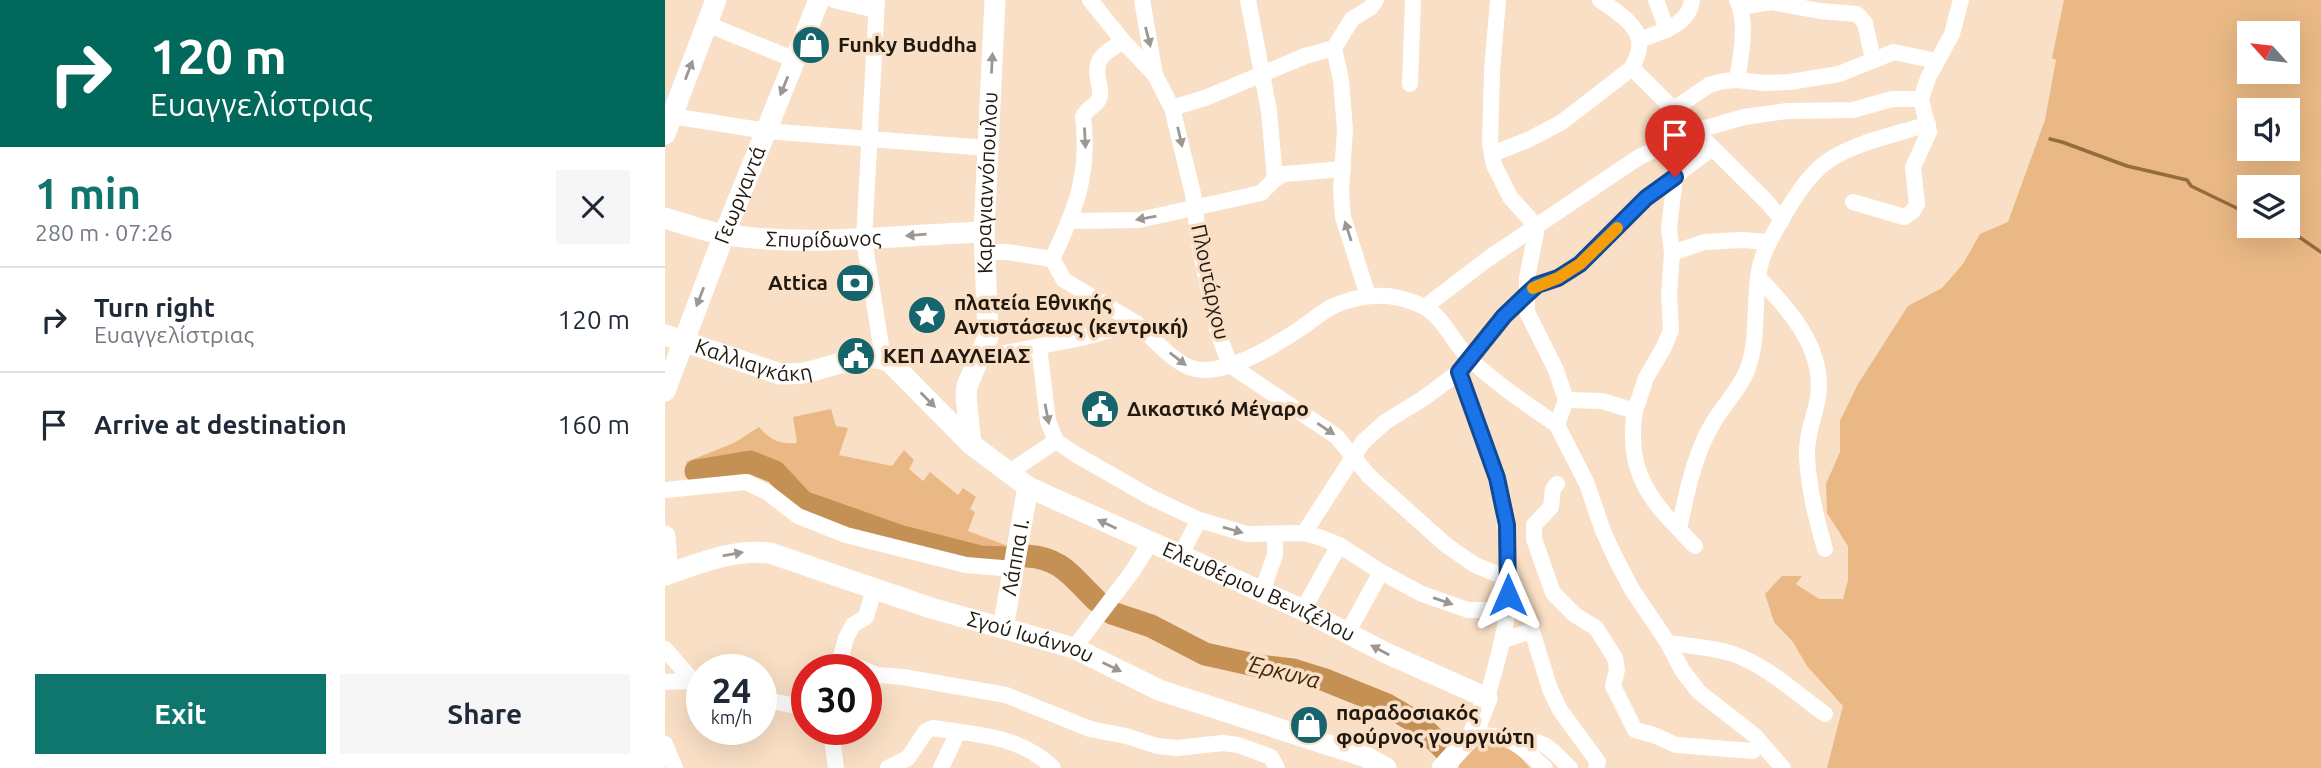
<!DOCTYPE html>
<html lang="en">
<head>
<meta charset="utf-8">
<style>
	:root { --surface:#fff; --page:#f6f6f7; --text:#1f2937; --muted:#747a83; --line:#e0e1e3; --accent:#0f766e }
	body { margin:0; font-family:Ubuntu,sans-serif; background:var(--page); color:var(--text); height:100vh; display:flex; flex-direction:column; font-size:26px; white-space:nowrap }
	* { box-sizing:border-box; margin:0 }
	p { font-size:23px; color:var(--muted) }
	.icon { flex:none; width:38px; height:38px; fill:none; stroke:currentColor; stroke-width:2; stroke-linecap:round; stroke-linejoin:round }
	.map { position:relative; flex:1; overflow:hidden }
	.side { display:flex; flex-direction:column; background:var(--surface); width:665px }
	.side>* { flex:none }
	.top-card { background:#00695c; color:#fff; overflow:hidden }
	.needle { width:46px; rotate:297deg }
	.tools { position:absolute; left:1572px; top:21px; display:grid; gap:14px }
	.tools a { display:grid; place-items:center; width:63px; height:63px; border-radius:0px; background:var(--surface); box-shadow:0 7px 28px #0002; font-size:35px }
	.speed { position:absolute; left:21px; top:654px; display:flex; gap:14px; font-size:35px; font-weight:700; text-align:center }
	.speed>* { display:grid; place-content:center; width:91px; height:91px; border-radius:50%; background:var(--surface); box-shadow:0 7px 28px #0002; line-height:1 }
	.speed small { font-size:18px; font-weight:400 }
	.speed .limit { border:10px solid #d22; background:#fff; color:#111 }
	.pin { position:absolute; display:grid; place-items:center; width:60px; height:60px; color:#fff; margin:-72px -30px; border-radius:50% 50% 50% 0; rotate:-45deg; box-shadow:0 0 7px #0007 }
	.pin .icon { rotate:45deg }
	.me { position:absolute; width:77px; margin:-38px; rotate:0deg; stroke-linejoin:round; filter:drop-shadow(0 0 5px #0008) }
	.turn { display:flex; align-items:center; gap:24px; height:147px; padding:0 35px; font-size:32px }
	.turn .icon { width:91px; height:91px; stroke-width:2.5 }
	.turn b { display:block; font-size:49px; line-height:60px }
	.round { display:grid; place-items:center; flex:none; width:74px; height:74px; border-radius:0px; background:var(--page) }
	.overview { display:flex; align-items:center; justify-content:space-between; height:119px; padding:0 35px }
	h1 { font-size:42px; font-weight:700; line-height:52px; color:var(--accent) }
	.action { display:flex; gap:14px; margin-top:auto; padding:14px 35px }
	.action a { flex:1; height:80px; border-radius:0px; background:var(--accent); color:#fff; font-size:28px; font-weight:700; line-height:80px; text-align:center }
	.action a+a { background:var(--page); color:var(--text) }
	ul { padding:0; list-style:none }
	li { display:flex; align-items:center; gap:21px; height:105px; padding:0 35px; border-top:2px solid var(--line) }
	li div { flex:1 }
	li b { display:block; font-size:26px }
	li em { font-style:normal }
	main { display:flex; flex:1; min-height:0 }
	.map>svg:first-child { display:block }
	.green { fill:#e9b884; fill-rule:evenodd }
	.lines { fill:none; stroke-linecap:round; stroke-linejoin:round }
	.stream { stroke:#946c3e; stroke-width:3.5 }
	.river { stroke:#c59053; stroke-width:23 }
	.street { stroke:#fff; stroke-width:16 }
	.secondary { stroke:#fff; stroke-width:21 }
	.oneway { fill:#9b9793 }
	.route-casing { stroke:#114b97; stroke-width:18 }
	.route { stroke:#1a73e8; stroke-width:12 }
	.slow { stroke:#f59e0b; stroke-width:12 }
	.labels { text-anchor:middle; stroke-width:7; stroke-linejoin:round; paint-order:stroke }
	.poi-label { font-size:21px; font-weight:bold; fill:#21180e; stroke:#f9dfc5; text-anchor:start }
	.street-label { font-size:21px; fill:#21180e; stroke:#f9dfc5 }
	.water-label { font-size:23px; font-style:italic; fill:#3f280d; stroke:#f9dfc5 }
</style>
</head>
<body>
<main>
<section class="side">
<div class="top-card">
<div class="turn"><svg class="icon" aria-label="right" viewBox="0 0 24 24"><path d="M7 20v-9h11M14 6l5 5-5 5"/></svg><div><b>120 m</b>Ευαγγελίστριας</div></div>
</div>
<div class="overview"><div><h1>1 min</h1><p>280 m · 07:26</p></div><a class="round"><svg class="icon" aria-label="close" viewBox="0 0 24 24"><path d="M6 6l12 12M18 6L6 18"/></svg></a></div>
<ul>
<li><svg class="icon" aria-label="right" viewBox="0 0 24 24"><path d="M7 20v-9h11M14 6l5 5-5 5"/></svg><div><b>Turn right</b><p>Ευαγγελίστριας</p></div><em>120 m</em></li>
<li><svg class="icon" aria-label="arrive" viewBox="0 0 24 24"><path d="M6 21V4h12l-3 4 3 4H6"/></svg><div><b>Arrive at destination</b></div><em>160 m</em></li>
</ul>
<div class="action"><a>Exit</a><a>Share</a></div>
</section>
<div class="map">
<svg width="1656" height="768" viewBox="0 0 1656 768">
	<rect width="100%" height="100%" fill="#f9dfc5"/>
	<g class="green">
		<path d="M 1399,0 L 1656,0 L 1656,768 L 1162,768 L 1178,706 L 1142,666 L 1128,642 L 1109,622 L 1100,594 L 1117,576 L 1137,576 L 1131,584 L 1154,599 L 1178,599 L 1183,580 L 1183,546 L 1162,513 L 1161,484 L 1175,452 L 1175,421 L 1193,384 L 1243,306 L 1277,288 L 1298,264 L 1315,234 L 1343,222 L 1380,120 L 1391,60 L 1387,58 ZM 1584,33 L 1622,33 L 1622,72 L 1584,72 ZM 1584,110 L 1622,110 L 1622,149 L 1584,149 ZM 1622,187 L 1622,226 L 1584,226 L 1584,187 Z"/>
		<path d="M 166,409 L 171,426 L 183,428 L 174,455 L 227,466 L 239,450 L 249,460 L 244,469 L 258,481 L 265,472 L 293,495 L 298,488 L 311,497 L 305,509 L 310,512 L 303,531 L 343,546 L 341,552 L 323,552 L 240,534 L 140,499 L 111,469 L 86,460 L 23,470 L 21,462 L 69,443 L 94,427 C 106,441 114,444 132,443 L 128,417 Z"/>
		<polygon points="833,738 849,749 865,768 794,768 794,762 811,747"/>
	</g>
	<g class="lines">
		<g class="stream">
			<polyline points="1385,139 1397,142 1462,166 1522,180 1526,186 1584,214"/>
			<polyline points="1610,226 1621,228 1656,252"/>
		</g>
		<g class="river">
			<polyline points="31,471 85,462 110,472 138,502 237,537 315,557 342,558"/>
			<path d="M 362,556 C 397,558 407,577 431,600"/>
			<polyline points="447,613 486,626 540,654 594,666 628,670 660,680 722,705 754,724 781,751"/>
		</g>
		<g class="street">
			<polyline points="169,0 211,10"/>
			<polyline points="212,0 199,240 218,358"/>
			<polyline points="425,0 458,41 490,75 507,108 528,194 535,249 553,333 565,365 671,436 704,476 781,545 810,565 844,579"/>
			<polyline points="477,0 490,75"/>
			<polyline points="583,0 604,111 610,179"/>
			<polyline points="833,0 827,71 825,144 829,165 845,197 872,227 862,278 862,312 891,370 901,400 892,425 922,484 938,531 949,555 966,588 1003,643 1017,670 1034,692 1089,735 1118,768"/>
			<path d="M 935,0 C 948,9 972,24 974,40 C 976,49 971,60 967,68 L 1102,202 L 1117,220"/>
			<polyline points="991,0 1002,30"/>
			<polyline points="1075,7 1106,2 1155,11 1192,14 1200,23 1208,59"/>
			<polyline points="42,24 130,60"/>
			<path d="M 974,40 C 995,32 1024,26 1027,0"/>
			<polyline points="669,48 676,80 680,129 676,191 678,217 703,296"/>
			<path d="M 1072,80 C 1076,55 1083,23 1072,0"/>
			<polyline points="745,84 748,0"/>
			<polyline points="507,108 540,98 640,56 669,48 687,19 705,8 711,0"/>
			<polyline points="1009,109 1044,85 1059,81 1072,80 1099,83 1125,82 1174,74 1229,52 1271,61"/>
			<polyline points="7,116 101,131 322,148"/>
			<polyline points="827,154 865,139 897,122 967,68"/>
			<polyline points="1188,202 1239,217 1247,212 1252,204 1248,167 1264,132 1256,99 1263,78 1287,34 1296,0"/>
			<polyline points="405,221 474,220 596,193 610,179 619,174 678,169"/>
			<path d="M 321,252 L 342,252 L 387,259 C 411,209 425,173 418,117 C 422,107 433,106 435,96 C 436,90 434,84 433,79 C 429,56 441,53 458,41"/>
			<polyline points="1007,253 1039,242 1077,240 1103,242"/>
			<polyline points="387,259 399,280 471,323"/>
			<path d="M 1093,277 C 1124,310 1160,348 1153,397 C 1150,416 1141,435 1142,455 C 1143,486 1151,519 1160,549"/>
			<polyline points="761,306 824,258 974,157 1030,131 1079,117 1122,111 1188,110 1227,99 1256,99"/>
			<polyline points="374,346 383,421 391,441 410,454 485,497 534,520 582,534 639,533 654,537 674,545 716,572 757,594 803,610 842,610"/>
			<path d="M 315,358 L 416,338 L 471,323 C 487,337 505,359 524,367 C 555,380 611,345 636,328 C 648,320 658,310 671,305 C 690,297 714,293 734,298 C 783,309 777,333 807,361 C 833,385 863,405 892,425"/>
			<path d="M 794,372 C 826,454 854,530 841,620 C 837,647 829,672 822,698"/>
			<path d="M 901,400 L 937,401 L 970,411 C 962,459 977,493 1011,526 C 1018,533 1023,540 1030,546"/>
			<polyline points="970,411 981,378 999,347 1006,330 1004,295 1007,253 1004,229 1010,177"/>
			<polyline points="343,473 391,441"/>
			<polyline points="892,484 888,489 886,507 869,525 869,539 888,593 910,615 931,628 950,658 952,670 948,686 970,730 989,735 1011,745 1088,751"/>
			<polyline points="0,490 81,482 102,492 133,516 181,535 301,565 349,569"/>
			<path d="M 1014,529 C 1022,491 1030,450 1051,418 C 1062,401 1076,387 1083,368 C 1093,340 1089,308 1093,278 C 1095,256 1106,238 1117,219 C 1127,201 1139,182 1154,168 C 1180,144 1230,135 1263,124"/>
			<polyline points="639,533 698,442 720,422 759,398 794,372 839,316 861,295 872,285 893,278 915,264 981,198 1047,148"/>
			<polyline points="515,556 534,520"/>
			<polyline points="597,592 610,555 610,535"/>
			<polyline points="638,610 674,545"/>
			<polyline points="683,632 716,572"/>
			<polyline points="838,640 867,631 885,689 895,710 933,762 931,768"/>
			<path d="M 1003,643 C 1024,646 1048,647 1068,654 C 1103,666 1130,693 1160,714"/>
			<polyline points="409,648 467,572 485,543"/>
			<polyline points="0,649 28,681 37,683"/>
			<polyline points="175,660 212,675 238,677 341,695 425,729 461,736 492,746 512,748 558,743 573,745 606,757 612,768"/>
			<polyline points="173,668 181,638 188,625 201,617 209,589"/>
			<polyline points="0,682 28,681"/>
			<polyline points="96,699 142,708"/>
			<polyline points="166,730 171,768"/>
			<path d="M 808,734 C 849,736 851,743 880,768"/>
			<path d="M 854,743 C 880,737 887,751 905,768"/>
			<polyline points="0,744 10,768"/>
			<path d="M 223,768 L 243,758 L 261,731 L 268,728 C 311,735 355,735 388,768"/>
			<polyline points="276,768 293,732"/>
		</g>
		<g class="secondary">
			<polyline points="0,134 51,0"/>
			<path id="s1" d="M 0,218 C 20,224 41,232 62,235 C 148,247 233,235 319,232"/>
			<path id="s2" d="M 0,335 L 115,374 C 123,374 130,374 138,373 C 163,369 202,349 225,362 L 306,444 L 363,487 L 638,610 L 721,653 L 822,698 L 808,734 L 777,768"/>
			<path id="s3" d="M 0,391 L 59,235 L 154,0"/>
			<path id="s4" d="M 306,444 L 301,397 L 302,386 L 323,337 L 319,232 L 330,0"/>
			<polyline points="0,536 3,574"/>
			<path id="s5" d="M 0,575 C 35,563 68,549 105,553 L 266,608 L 409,648 L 494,690 L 701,757 L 721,768"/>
			<path id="s6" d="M 338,628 L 363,487"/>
		</g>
	</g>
	<defs><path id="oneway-solid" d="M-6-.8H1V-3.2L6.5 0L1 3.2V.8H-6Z" transform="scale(1.75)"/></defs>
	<g class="oneway">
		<use href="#oneway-solid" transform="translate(483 37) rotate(76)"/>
		<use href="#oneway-solid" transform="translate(327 63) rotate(-87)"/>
		<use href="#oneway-solid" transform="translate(24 70) rotate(-69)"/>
		<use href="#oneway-solid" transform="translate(119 86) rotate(112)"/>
		<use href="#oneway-solid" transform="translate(515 137) rotate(77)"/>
		<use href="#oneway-solid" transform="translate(420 138) rotate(87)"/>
		<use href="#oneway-solid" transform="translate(481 218) rotate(170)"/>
		<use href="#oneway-solid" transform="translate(683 231) rotate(-108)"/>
		<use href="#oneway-solid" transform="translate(251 235) rotate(175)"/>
		<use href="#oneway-solid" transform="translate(35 297) rotate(111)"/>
		<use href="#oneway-solid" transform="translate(513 359) rotate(38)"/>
		<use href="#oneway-solid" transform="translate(263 400) rotate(45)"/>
		<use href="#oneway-solid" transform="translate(382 414) rotate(79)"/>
		<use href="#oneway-solid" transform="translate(661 429) rotate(34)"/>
		<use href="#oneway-solid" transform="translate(442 524) rotate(-155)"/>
		<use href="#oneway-solid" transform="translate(568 530) rotate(16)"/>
		<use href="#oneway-solid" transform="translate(68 554) rotate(-10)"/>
		<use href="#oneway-solid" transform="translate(778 601) rotate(19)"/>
		<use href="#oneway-solid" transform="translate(715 650) rotate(-152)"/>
		<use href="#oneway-solid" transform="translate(447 667) rotate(26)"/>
	</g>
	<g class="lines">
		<defs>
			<polyline id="route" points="843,595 842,525 832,478 794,372 839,316 861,295 872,285 893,278 915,264 981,198 1010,177"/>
		</defs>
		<use href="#route" class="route-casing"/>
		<use href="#route" class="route"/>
		<polyline class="slow" points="868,288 893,278 915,264 952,228"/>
	</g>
	<defs>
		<symbol id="shop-disc" viewBox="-11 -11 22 22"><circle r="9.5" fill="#16646c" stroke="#f9dfc5"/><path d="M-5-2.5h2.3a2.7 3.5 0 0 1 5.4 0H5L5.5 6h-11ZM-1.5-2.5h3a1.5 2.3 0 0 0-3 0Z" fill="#fff"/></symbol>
		<symbol id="bank-disc" viewBox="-11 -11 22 22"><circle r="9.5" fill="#16646c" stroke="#f9dfc5"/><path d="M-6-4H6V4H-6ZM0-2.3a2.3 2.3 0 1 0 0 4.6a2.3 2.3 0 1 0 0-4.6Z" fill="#fff"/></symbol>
		<symbol id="sight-disc" viewBox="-11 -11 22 22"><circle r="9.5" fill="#16646c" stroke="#f9dfc5"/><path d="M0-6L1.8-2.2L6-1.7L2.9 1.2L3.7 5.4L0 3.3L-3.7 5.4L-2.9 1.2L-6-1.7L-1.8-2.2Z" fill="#fff"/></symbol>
		<symbol id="civic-disc" viewBox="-11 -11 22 22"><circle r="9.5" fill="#16646c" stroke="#f9dfc5"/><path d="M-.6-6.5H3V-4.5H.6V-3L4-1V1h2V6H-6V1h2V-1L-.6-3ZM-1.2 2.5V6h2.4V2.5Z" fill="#fff"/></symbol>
	</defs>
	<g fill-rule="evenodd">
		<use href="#shop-disc" x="124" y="23" width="44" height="44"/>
		<use href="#bank-disc" x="168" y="261" width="44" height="44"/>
		<use href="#sight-disc" x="240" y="293" width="44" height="44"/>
		<use href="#civic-disc" x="169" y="334" width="44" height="44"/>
		<use href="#civic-disc" x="413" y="387" width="44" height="44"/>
		<use href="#shop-disc" x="622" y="703" width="44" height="44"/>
	</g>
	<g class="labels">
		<g class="poi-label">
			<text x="173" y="52">Funky Buddha</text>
			<text x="163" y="290" text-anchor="end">Attica</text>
			<text x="289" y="310">πλατεία Εθνικής<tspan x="289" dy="24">Αντιστάσεως (κεντρική)</tspan></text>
			<text x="218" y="363">ΚΕΠ ΔΑΥΛΕΙΑΣ</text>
			<text x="462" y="416">Δικαστικό Μέγαρο</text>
			<text x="671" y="720">παραδοσιακός<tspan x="671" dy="24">φούρνος γουργιώτη</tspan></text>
		</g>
		<g class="street-label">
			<text dy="7" stroke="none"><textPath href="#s4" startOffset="266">Καραγιαννόπουλου</textPath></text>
			<text dy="7" stroke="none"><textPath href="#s3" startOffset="210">Γεωργαντά</textPath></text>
			<text dy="7" stroke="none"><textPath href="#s1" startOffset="161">Σπυρίδωνος</textPath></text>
			<text transform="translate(545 282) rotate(78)" y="7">Πλουτάρχου</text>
			<text dy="7" stroke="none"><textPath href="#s2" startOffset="93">Καλλιαγκάκη</textPath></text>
			<text dy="7" stroke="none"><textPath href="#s6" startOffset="72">Λάππα Ι.</textPath></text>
			<text dy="7" stroke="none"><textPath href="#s2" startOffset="674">Ελευθέριου Βενιζέλου</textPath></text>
			<text dy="7" stroke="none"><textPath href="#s5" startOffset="382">Σγού Ιωάννου</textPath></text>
		</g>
		<g class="water-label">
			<text transform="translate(619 672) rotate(14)" y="8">Έρκυνα</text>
		</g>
	</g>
</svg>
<div class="tools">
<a><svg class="needle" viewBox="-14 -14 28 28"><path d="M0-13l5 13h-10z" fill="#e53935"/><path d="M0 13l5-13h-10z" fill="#747a83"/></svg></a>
<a><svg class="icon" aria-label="sound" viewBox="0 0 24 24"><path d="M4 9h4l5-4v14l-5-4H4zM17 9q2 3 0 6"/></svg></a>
<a><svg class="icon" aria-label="layers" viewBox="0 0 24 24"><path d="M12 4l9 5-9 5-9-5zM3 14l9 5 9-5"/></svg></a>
</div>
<div class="speed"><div>24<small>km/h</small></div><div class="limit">30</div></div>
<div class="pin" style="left:1010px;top:177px;background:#d93025"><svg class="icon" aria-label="arrive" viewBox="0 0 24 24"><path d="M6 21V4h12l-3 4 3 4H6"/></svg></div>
<svg class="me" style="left:843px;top:595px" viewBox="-20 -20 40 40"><path d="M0-17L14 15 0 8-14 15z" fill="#1a73e8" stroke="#fff" stroke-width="4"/></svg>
</div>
</main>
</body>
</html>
